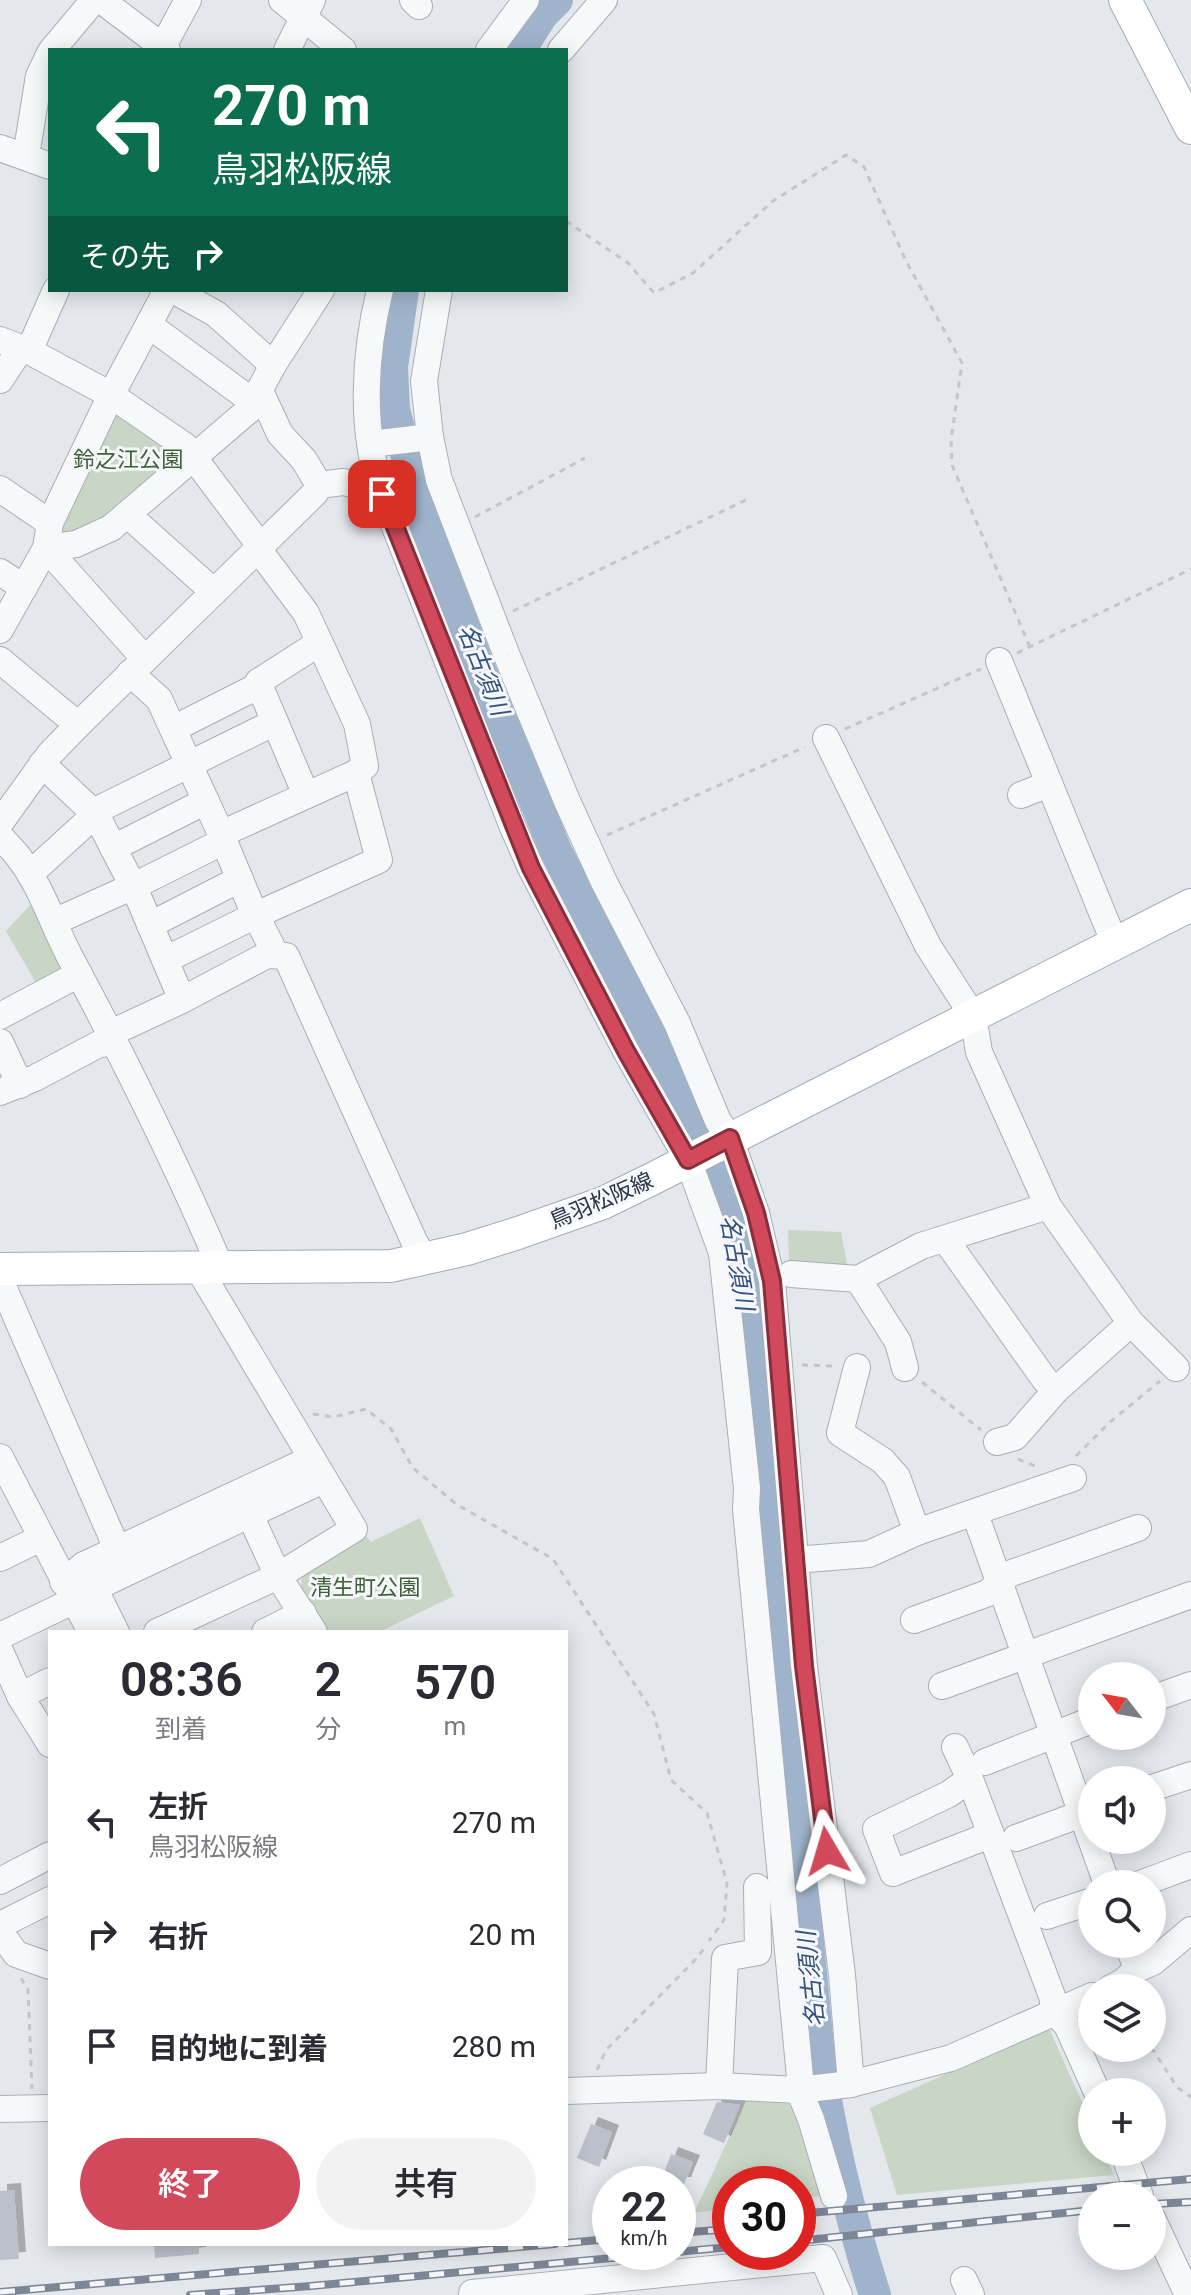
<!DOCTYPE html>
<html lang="ja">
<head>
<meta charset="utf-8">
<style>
	:root { --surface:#fff; --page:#f2f2f3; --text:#2b2b33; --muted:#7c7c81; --accent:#d1495b }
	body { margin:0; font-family:Roboto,"Noto Sans JP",sans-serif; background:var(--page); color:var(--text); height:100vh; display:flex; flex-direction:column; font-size:30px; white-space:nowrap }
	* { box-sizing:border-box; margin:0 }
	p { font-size:26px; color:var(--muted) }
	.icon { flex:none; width:44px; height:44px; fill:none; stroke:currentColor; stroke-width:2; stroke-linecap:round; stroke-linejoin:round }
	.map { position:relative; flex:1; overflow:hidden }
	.panel { position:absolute; left:48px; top:1630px; width:520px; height:616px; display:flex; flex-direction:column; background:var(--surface); border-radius:0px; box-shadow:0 4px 20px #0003 }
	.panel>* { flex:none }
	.guide { position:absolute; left:48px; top:48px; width:520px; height:244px; border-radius:0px; box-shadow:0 4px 20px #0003; background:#0b6e4f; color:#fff; overflow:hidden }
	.needle { width:52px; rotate:301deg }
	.fabs { position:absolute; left:1078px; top:1662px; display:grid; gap:16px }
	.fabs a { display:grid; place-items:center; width:88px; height:88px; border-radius:50%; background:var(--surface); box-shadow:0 4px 20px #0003; font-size:40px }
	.speed { position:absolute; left:592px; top:2166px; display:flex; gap:16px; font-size:40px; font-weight:700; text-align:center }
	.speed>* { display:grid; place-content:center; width:104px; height:104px; border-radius:50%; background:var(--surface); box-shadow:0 4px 20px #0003; line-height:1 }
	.speed small { font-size:20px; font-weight:400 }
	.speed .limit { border:12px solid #d22; background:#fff; color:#111 }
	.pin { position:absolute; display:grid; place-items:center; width:68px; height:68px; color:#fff; margin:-34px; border-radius:16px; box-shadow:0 4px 12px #0006 }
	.me { position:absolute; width:88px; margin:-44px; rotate:353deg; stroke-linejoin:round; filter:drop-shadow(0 0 6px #0008) }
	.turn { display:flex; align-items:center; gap:28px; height:168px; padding:0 32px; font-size:36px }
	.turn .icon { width:104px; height:104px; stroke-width:2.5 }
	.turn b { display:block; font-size:56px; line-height:68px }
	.then { display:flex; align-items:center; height:76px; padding:0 32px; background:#0003; gap:16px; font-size:30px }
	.eta { display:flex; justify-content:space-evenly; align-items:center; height:136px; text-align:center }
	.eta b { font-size:48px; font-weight:600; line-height:56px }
	.action { display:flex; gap:16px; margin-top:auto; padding:16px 32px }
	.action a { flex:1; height:92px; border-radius:48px; background:var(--accent); color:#fff; font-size:32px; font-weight:600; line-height:92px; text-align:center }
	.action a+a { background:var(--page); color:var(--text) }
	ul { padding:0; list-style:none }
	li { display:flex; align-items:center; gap:24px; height:112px; padding:0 32px }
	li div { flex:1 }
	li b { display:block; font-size:30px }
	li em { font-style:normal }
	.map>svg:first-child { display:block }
	.green { fill:#c9d6c5 }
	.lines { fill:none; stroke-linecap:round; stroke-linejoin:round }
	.river { stroke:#9fb4cc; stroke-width:32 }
	.building { fill:#bbc0ca; filter:url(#shadow) }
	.minor-casing { stroke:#a9aeb7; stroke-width:28 }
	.major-casing { stroke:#a3abb8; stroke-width:34 }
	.path { stroke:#c2c5cb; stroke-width:3; stroke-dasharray:6 6; stroke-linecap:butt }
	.minor { stroke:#f7f8fa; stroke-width:26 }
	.major { stroke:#fff; stroke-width:32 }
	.rail-casing { stroke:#7d8696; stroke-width:8 }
	.rail { stroke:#f4f6f9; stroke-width:5; stroke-dasharray:15; stroke-linecap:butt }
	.route-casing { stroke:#882f3b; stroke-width:20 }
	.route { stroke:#d1495b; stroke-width:14 }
	.labels { text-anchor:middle; stroke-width:6; stroke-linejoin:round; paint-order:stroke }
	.park-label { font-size:22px; fill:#3f6138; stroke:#f4f6f9 }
	.street-label { font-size:22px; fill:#2b3445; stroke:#f4f6f9 }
	.water-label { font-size:24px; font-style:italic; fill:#34527a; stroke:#f4f6f9 }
</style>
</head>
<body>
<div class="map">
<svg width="1191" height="2295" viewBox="0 0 1191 2295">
	<defs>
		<filter id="shadow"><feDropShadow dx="7" dy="-7" stdDeviation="0" flood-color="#0004"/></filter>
	</defs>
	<rect width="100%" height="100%" fill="#e4e7ec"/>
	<g class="green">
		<polygon points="118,410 179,452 180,459 108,521 70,538 58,529"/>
		<polygon points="35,900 74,973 40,990 6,931"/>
		<polygon points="788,1230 841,1232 848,1269 789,1265"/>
		<polygon points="420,1518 454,1596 379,1632 325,1632 300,1589 304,1571 365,1535 371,1542"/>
		<polygon points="1049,2028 1092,2125 1092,2152 1104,2152 1114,2175 897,2195 870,2108"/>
		<polygon points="746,2101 792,2104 823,2196 798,2199 798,2184 730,2184 730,2208 694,2213"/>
	</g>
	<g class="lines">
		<g class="river">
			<polyline points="520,50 542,15 557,0"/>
			<path d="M 403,290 L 392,367 L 394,410 L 429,536 L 479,667 L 556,851 L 692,1117 L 731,1217 L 742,1261 L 819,2056 C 831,2141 849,2214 875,2295"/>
		</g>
	</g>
	<g class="building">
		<polygon points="717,2102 740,2105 724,2143 703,2134"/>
		<polygon points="591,2124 612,2132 599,2167 577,2158"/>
		<polygon points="671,2154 693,2162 684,2184 660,2184"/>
		<polygon points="14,2190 19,2259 0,2260 0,2191"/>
		<polygon points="154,2244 199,2244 199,2254 155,2258"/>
	</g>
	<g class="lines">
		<defs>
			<g id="minor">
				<polyline points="101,0 167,50"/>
				<polyline points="282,0 343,50"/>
				<polyline points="413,0 419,6"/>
				<polyline points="52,50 94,0"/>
				<polyline points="161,50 188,0"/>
				<polyline points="287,50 312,0"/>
				<polyline points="489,50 526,0"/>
				<polyline points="561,50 604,0"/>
				<polyline points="0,148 50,166"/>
				<polyline points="26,156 39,76 50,53"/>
				<polyline points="173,290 216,314 273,365"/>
				<path d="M 380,290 C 364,355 360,430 382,494 L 512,825 L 531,868 L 626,1051 L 688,1160 L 722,1253 L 747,1488 L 746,1509 L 800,2077 L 799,2090 L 811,2119 L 834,2196"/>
				<polyline points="439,290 424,381 430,437 439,480 507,656 567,801 603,880 677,1023 718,1121 730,1138 756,1213 772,1281 804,1666 842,1975 851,2084"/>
				<polyline points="149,325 241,393 256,400"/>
				<polyline points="0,340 29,351 111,395 185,446 261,547"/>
				<polyline points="29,351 56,290"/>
				<polyline points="0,380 21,348"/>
				<polyline points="371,444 430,437"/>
				<polyline points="319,485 343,482 368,487 377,480"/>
				<polyline points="0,489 50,523"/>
				<polyline points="128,515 214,592"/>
				<polyline points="46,548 76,544 111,528 249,410 273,365 321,290"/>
				<polyline points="46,548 144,658"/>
				<polyline points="0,572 24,588"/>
				<polyline points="0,630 46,548 50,523 111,395 167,290"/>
				<polyline points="0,660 78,725"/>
				<polyline points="999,661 1115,944"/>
				<polyline points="130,673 159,699 221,834 251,906 276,955"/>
				<polyline points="173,729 258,686"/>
				<polyline points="826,738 928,946 973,1016 979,1052 1048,1206 1131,1323 1176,1368"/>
				<polyline points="42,764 93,812 101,824 137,894 182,1000"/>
				<polyline points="306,795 258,682 319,643"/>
				<polyline points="1021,795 1049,784"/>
				<polyline points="0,823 49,755 78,725 315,493 319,485 304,460 280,434 260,391"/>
				<polyline points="221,834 356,773"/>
				<path d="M 0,836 C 6,844 14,850 20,859 C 42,888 53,925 70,957 C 124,1058 175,1161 220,1266"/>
				<polyline points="113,848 206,801"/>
				<polyline points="30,874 88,821 93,812 275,722"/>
				<polyline points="54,922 140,883 224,841"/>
				<polyline points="150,925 240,879"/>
				<polyline points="165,960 256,915 379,860 356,773 365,766 357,724 306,613 258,549"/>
				<polyline points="0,1016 79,974"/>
				<polyline points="111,1033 182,1000 267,955 286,956 414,1241 424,1258"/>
				<polyline points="0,1042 20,1085"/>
				<polyline points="0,1092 35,1078 99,1044 115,1043"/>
				<polyline points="945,1239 1045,1380 1056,1390"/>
				<polyline points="197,1266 354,1529 278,1576 314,1632"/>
				<polyline points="4,1269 2,1284 118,1551"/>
				<polyline points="791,1274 858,1279"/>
				<polyline points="857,1367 840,1433 883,1461 897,1477 917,1532"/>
				<polyline points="905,1368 898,1342 858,1279 921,1246 1048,1206"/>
				<polyline points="997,1442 1015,1437 1056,1390 1131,1323"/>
				<polyline points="0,1457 91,1632"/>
				<polyline points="975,1514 1107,1884"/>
				<polyline points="0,1558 41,1538"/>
				<polyline points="795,1560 869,1554 917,1532 1073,1478"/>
				<polyline points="84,1565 94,1588 323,1480"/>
				<polyline points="63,1582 84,1565 311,1459"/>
				<polyline points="94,1588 116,1632"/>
				<polyline points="914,1620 988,1593 1009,1574 1138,1528"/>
				<polyline points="157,1632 278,1576 250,1515 240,1501"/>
				<polyline points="265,1632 303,1613"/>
				<polyline points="0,1636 73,1601"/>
				<polyline points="0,1651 20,1696 50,1744"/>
				<polyline points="942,1686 1191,1595"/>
				<polyline points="20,1696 50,1681"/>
				<polyline points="1152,1699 1191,1685"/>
				<polyline points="955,1747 970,1779 1052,1996 1055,2013 1067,2025 1097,2092"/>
				<polyline points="985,1762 1092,1720"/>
				<polyline points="970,1779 949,1794 876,1829 893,1873 990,1835"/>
				<polyline points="1152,1788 1191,1775"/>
				<polyline points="1016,1838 1092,1810"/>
				<polyline points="0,1881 50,1855"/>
				<polyline points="1140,1884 1191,1865"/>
				<polyline points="1047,1916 1092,1901"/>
				<polyline points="0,1925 50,1900"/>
				<polyline points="0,1932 16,1954 50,1966"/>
				<polyline points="1128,1944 1137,1969"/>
				<polyline points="1111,1988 1123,1982 1137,1969 1153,1962 1191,1930"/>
				<polyline points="719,2086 725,1958 758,1952 757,1887"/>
				<polyline points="566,2091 719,2086 799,2090 851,2084 951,2058 1092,1996"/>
				<polyline points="0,2109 50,2108"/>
				<polyline points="1123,2152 1140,2196"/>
				<polyline points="1152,2218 1188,2295"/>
				<polyline points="964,2280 971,2295"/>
				<polyline points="472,2295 472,2293 823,2258 839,2295"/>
			</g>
			<g id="major">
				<polyline points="1125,0 1191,128"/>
				<polyline points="0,1269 391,1266 467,1249 518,1233 603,1203 652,1179 1191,905"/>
			</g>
		</defs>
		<use href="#minor" class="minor-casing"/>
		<use href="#major" class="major-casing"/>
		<g class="path">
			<polyline points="566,221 628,263 654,293 693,273 773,201 846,155 864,167 906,261 962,363 951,440 952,465 1030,647"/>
			<polyline points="475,517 585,458"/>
			<polyline points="513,611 748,499"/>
			<polyline points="1017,653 1191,569"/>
			<polyline points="845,729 981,669"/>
			<polyline points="607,835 805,747"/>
			<polyline points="802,1365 835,1366"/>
			<polyline points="922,1382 981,1430"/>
			<polyline points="313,1414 333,1417 366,1409 391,1429 413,1468 456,1504 553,1559 654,1714 671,1780 707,1813 727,1883 724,1920 709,1941"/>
			<polyline points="1076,1456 1110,1422 1160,1381"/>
			<polyline points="1018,1459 1037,1467"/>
			<polyline points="21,1978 28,1990 32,2089"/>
			<polyline points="1114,2048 1153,2050 1177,2087 1191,2097"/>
			<polyline points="597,2070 606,2050 696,1959 705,1947"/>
		</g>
		<use href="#minor" class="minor"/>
		<use href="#major" class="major"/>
		<defs>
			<g id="rail">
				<polyline points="1152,2204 1191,2202"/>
				<polyline points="798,2214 1191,2179"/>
				<polyline points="678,2233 730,2229"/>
				<polyline points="798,2241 1092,2210"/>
				<polyline points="566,2243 610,2239"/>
				<polyline points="0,2292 555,2244"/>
				<polyline points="190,2295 311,2286 730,2247"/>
			</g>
		</defs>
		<use href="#rail" class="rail-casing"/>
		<use href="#rail" class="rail"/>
	</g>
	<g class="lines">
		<defs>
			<polyline id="route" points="382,494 531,868 626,1051 688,1160 730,1138 756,1213 772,1281 804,1666 827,1851"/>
		</defs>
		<use href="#route" class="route-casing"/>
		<use href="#route" class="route"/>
	</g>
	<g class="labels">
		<g class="park-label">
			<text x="128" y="467">鈴之江公園</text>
			<text x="365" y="1595">清生町公園</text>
		</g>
		<g class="street-label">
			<text transform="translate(601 1200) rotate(-23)" y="8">鳥羽松阪線</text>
		</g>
		<g class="water-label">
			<text transform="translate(483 670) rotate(68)" y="8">名古須川</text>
			<text transform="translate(737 1263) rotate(80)" y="8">名古須川</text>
			<text transform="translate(811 1979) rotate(-96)" y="8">名古須川</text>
		</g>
	</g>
</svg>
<div class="fabs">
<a><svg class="needle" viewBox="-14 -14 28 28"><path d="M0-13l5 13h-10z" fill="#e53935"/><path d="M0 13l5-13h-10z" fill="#7c7c81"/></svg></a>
<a><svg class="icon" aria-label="sound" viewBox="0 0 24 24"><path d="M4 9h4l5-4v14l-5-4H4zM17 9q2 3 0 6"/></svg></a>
<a><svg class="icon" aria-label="search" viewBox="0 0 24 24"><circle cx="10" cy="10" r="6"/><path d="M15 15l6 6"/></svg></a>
<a><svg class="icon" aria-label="layers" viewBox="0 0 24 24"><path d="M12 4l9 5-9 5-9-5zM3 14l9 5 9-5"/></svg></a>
<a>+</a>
<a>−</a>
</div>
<div class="speed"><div>22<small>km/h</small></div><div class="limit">30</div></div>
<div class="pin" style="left:382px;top:494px;background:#d93025"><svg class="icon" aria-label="arrive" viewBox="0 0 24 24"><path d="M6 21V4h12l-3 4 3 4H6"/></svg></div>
<svg class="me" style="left:827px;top:1851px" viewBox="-20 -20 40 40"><path d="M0-17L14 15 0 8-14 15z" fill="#d1495b" stroke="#fff" stroke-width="4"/></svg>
<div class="guide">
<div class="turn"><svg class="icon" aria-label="left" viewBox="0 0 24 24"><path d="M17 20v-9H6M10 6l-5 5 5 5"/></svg><div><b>270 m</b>鳥羽松阪線</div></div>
<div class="then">その先<svg class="icon" aria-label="right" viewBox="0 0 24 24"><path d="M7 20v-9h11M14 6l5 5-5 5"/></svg></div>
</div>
<section class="panel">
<div class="eta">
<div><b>08:36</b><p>到着</p></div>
<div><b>2</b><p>分</p></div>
<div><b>570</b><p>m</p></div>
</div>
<ul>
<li><svg class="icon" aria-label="left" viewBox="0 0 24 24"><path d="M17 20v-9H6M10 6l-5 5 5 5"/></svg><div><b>左折</b><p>鳥羽松阪線</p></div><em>270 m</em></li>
<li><svg class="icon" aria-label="right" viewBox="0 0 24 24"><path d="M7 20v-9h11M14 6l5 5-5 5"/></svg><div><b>右折</b></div><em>20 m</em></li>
<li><svg class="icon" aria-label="arrive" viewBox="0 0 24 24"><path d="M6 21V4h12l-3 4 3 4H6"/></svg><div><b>目的地に到着</b></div><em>280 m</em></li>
</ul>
<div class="action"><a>終了</a><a>共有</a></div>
</section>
</div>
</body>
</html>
